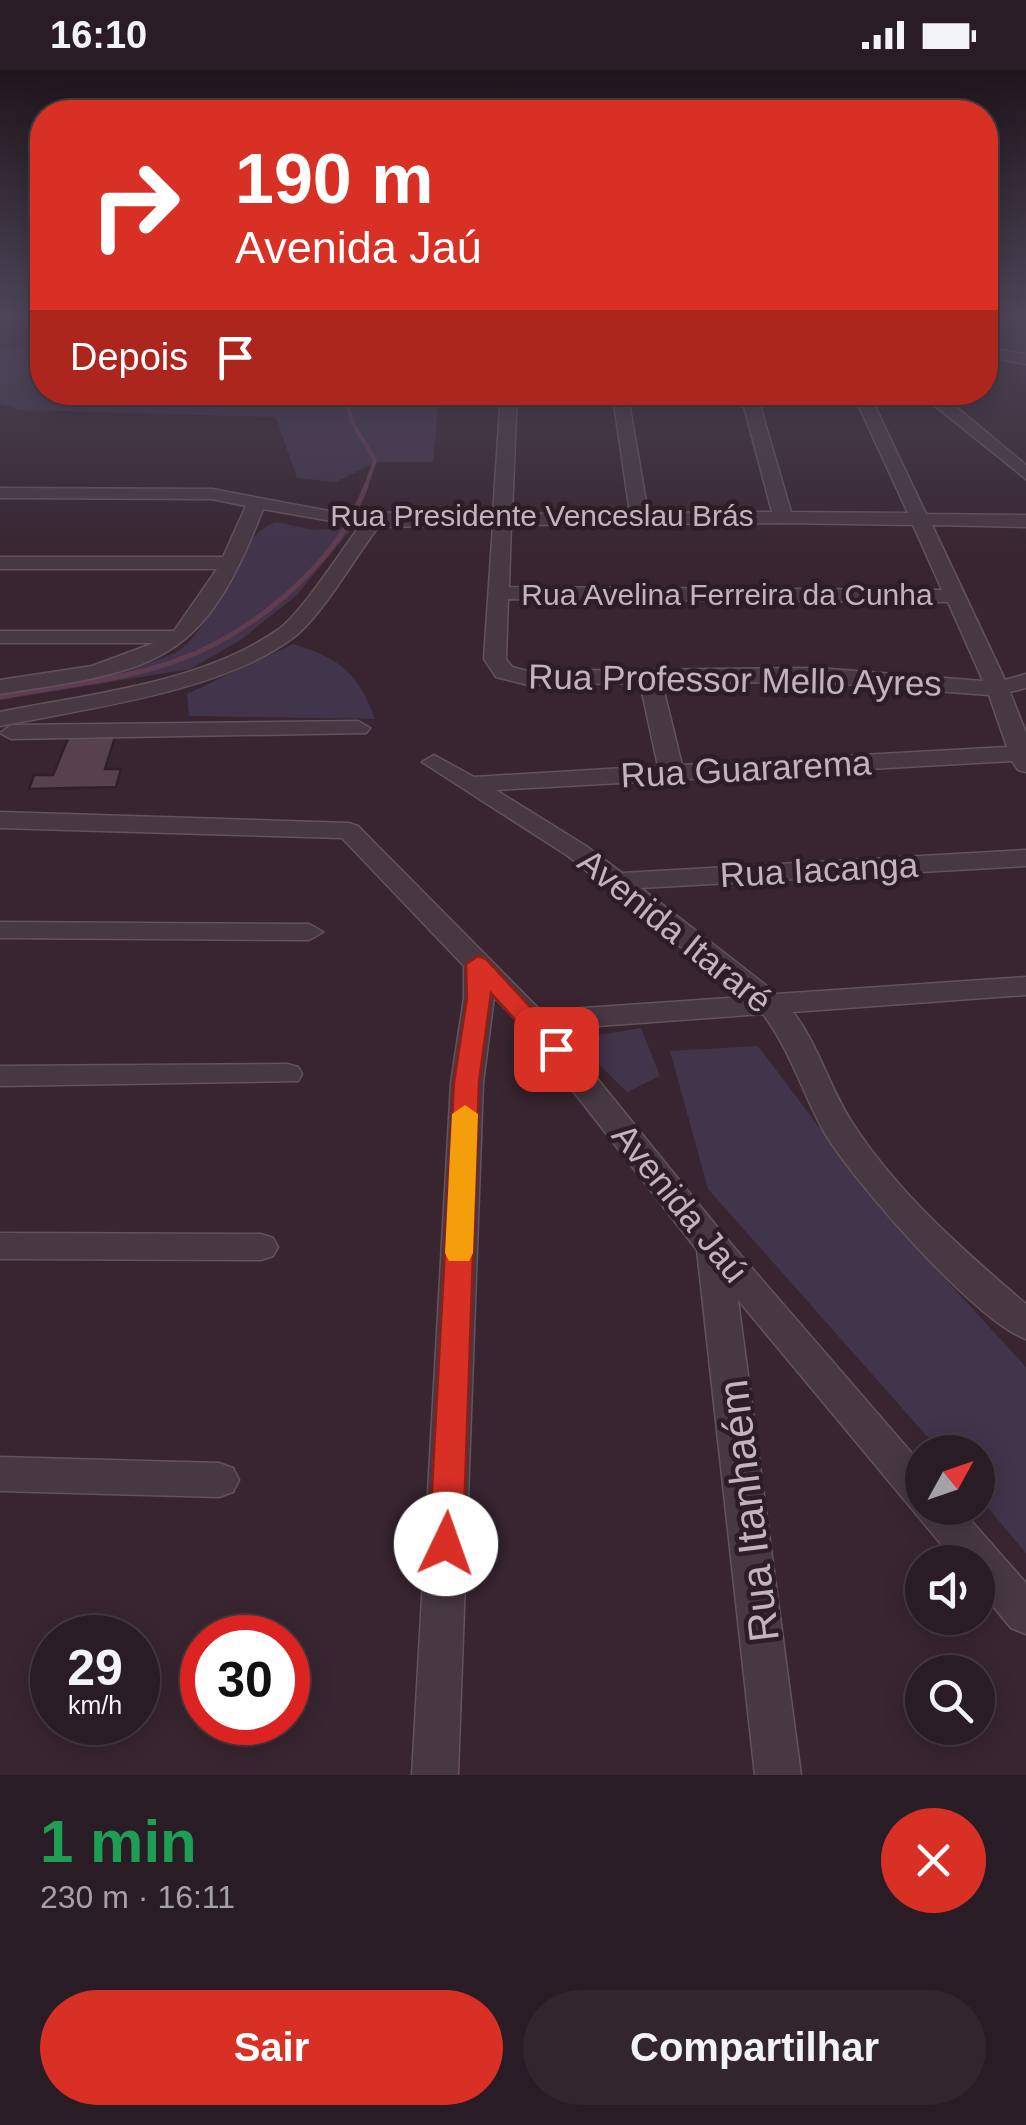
<!DOCTYPE html>
<html lang="pt">
<head>
<meta charset="utf-8">
<style>
	:root { --surface:#2a1c24; --page:#32252c; --text:#f1f3f6; --muted:#a5a1a6; --line:#463a41; --accent:#d93025 }
	body { margin:0; font-family:Arial,sans-serif; background:var(--page); color:var(--text); height:100vh; display:flex; flex-direction:column; font-size:38px; white-space:nowrap }
	* { box-sizing:border-box; margin:0 }
	p { font-size:32px; color:var(--muted) }
	.icon { flex:none; width:55px; height:55px; fill:none; stroke:currentColor; stroke-width:2; stroke-linecap:round; stroke-linejoin:round }
	.map { position:relative; height:1705px; overflow:hidden }
	.sheet { display:flex; flex-direction:column; background:var(--surface); flex:1 }
	.sheet>* { flex:none }
	.hud { position:absolute; left:30px; top:30px; width:968px; height:305px; border-radius:40px; box-shadow:0 5px 25px #0003,0 0 0 2px var(--line); background:#d93025; color:#fff; overflow:hidden }
	.needle { width:65px; rotate:50deg }
	.controls { position:absolute; left:905px; top:1365px; display:grid; gap:20px }
	.controls a { display:grid; place-items:center; width:90px; height:90px; border-radius:50%; background:var(--surface); box-shadow:0 5px 25px #0003,0 0 0 2px var(--line); font-size:50px }
	.speed { position:absolute; left:30px; top:1545px; display:flex; gap:20px; font-size:50px; font-weight:700; text-align:center }
	.speed>* { display:grid; place-content:center; width:130px; height:130px; border-radius:50%; background:var(--surface); box-shadow:0 5px 25px #0003,0 0 0 2px var(--line); line-height:1 }
	.speed small { font-size:25px; font-weight:400 }
	.speed .limit { border:15px solid #d22; background:#fff; color:#111 }
	.pin { position:absolute; display:grid; place-items:center; width:85px; height:85px; color:#fff; margin:-42px; border-radius:20px; box-shadow:0 5px 15px #0006 }
	.me { position:absolute; width:110px; margin:-55px; rotate:3deg; stroke-linejoin:round; filter:drop-shadow(0 0 8px #0008) }
	.turn { display:flex; align-items:center; gap:35px; height:210px; padding:0 40px; font-size:45px }
	.turn .icon { width:130px; height:130px; stroke-width:2.5 }
	.turn b { display:block; font-size:70px; line-height:85px }
	.then { display:flex; align-items:center; height:95px; padding:0 40px; background:#0003; gap:20px; font-size:38px }
	.round { display:grid; place-items:center; flex:none; width:105px; height:105px; border-radius:52px; background:var(--page) }
	.head { display:flex; align-items:center; justify-content:space-between; height:170px; padding:0 40px }
	h1 { font-size:60px; font-weight:600; line-height:75px; color:#1e9e55 }
	.button { display:flex; gap:20px; margin-top:auto; padding:20px 40px }
	.button a { flex:1; height:115px; border-radius:60px; background:var(--accent); color:#fff; font-size:40px; font-weight:600; line-height:115px; text-align:center }
	.button a+a { background:var(--page); color:var(--text) }
	.status { display:flex; justify-content:space-between; align-items:center; height:70px; padding:0 50px; background:var(--surface); direction:ltr }
	.status svg { height:28px; fill:currentColor }
	.map>svg:first-child { display:block }
	.green { fill:#42344b }
	.lines { fill:none; stroke-linecap:round; stroke-linejoin:round }
	.stream-far1 { stroke:#603c51; stroke-width:4 }
	.stream { stroke:#603c51; stroke-width:5 }
	.building { fill:#57414e; stroke:#2f1f29; stroke-width:2.5 }
	.minor-casing { stroke:#63535d; stroke-width:3 }
	.minor { fill:#483842; fill-rule:evenodd }
	.route { fill:#d93025; stroke:#8d1f18; stroke-width:2.5 }
	.slow { fill:#f59e0b }
	.labels { text-anchor:middle; stroke-width:9; stroke-linejoin:round; paint-order:stroke }
	.far-street-label { font-size:30px; fill:#c4b3bd; stroke:#2d1d27 }
	.street-label { font-size:35px; fill:#c4b3bd; stroke:#2d1d27 }
	.near-street-label { font-size:42px; fill:#c4b3bd; stroke:#2d1d27 }
</style>
</head>
<body>
<div class="status"><b>16:10</b><svg viewBox="0 0 49 12"><path d="M0 12V9h3v3zM5 12V6h3v6zM10 12V3h3v9zM15 12V0h3v12zM26 1h20v11H26zM47 4h2v5h-2z"/></svg></div>
<div class="map">
<svg width="1026" height="1705" viewBox="0 0 1026 1705">
	<rect width="100%" height="100%" fill="#382530"/>
	<g class="green">
		<polygon points="42,278 42,322 439,323 433,392 376,392 336,412 297,408 276,347 22,340 0,334 0,279"/>
		<path d="M 276,452 L 314,460 L 352,458 L 297,525 L 239,571 L 190,599 L 0,630 L 0,620 C 38,614 154,599 181,579 C 218,552 233,466 276,452 Z"/>
		<path d="M 293,574 C 340,588 358,603 375,649 L 189,646 L 187,624 Z"/>
		<polygon points="641,958 660,1006 627,1022 573,969"/>
		<polygon points="758,976 880,1138 1026,1297 1026,1483 978,1426 978,1382 941,1382 708,1119 670,981"/>
	</g>
	<g class="lines">
		<polyline class="stream-far1" points="344,322 352,352 375,390 365,419"/>
		<path class="stream" d="M 0,627 C 116,606 191,607 285,526 C 322,493 348,463 366,416"/>
	</g>
	<polygon class="building" points="69,666 115,667 105,699 121,699 116,717 29,719 34,705 53,705"/>
	<g class="lines">
		<defs>
			<g id="minor">
				<polygon points="985,278 1026,284 1026,294 985,286"/>
				<path d="M 501,322 L 517,322 L 512,444 L 630,443 L 613,327 L 574,327 L 566,322 L 938,322 L 1026,395 L 1026,409 L 929,331 L 872,330 L 926,444 L 1026,445 L 1026,457 L 932,455 L 1005,610 L 1026,604 L 1026,618 L 1010,622 L 1026,663 L 1026,702 L 1018,700 L 1012,691 L 496,720 L 586,776 L 622,803 L 1026,780 L 1026,796 L 641,818 L 777,924 L 1026,907 L 1026,925 L 793,942 C 820,977 830,1021 855,1057 C 900,1125 964,1181 1026,1234 L 1026,1269 C 977,1253 850,1108 823,1060 C 802,1021 790,980 763,944 L 557,959 L 726,1168 L 922,1395 L 922,1438 L 960,1438 L 1026,1513 L 1026,1564 L 1011,1558 L 978,1518 L 978,1492 L 956,1492 L 738,1230 L 801,1705 L 755,1705 L 697,1180 L 524,958 L 494,927 L 483,1013 L 458,1705 L 412,1705 L 451,1013 L 464,928 L 464,896 L 342,768 L 0,758 L 0,742 L 349,753 L 358,756 L 541,941 L 743,927 L 568,786 L 422,692 L 434,685 L 474,707 L 658,696 L 640,613 L 528,615 L 496,607 L 484,589 L 493,455 L 378,457 C 357,485 320,548 294,567 C 222,622 88,638 0,656 L 0,642 C 89,624 203,613 279,559 C 303,541 340,482 360,456 L 263,439 C 203,596 156,600 0,624 L 0,610 L 92,596 L 154,573 L 0,573 L 0,561 L 174,561 L 217,499 L 0,499 L 0,487 L 223,487 L 246,436 L 212,429 L 0,428 L 0,418 L 212,419 L 334,442 L 493,444 ZM 628,327 L 742,329 L 772,442 L 648,443 ZM 758,329 L 856,330 L 908,443 L 791,442 ZM 783,453 L 913,455 L 942,520 L 509,517 L 511,455 ZM 508,529 L 948,532 L 983,611 L 817,598 L 528,601 L 512,597 L 506,589 ZM 817,612 L 989,625 L 1007,677 L 682,695 L 662,613 Z"/>
				<polygon points="358,651 370,658 366,663 11,669 0,663 11,655"/>
				<polygon points="0,852 309,854 323,862 309,870 0,868"/>
				<polygon points="287,994 298,997 302,1004 298,1011 0,1016 0,996"/>
				<polygon points="0,1163 261,1164 273,1168 278,1177 273,1186 261,1190 0,1189"/>
				<polygon points="0,1387 219,1393 233,1398 239,1410 233,1422 219,1427 0,1421"/>
			</g>
		</defs>
		<use href="#minor" class="minor-casing"/>
		<use href="#minor" class="minor"/>
	</g>
	<linearGradient id="sky" x2="0" y2="1"><stop stop-color="#1f141a"/><stop offset="0.51" stop-color="#4d4659"/><stop offset="1" stop-color="#4d4659" stop-opacity="0"/></linearGradient>
	<rect width="1026" height="484" fill="url(#sky)"/>
	<polygon class="route" points="478,886 486,889 569,979 556,988 547,985 491,923 479,1012 463,1474 458,1485 446,1490 434,1485 429,1474 454,1012 467,928 466,894"/>
	<polygon class="slow" points="465,1035 478,1044 473,1183 469,1191 449,1191 445,1183 452,1044"/>
	<g class="labels">
		<g class="far-street-label">
			<text x="542" y="456">Rua Presidente Venceslau Brás</text>
			<text x="727" y="535">Rua Avelina Ferreira da Cunha</text>
		</g>
		<g class="street-label">
			<text transform="translate(735 610) rotate(1)" y="12">Rua Professor Mello Ayres</text>
			<text transform="translate(746 699) rotate(-3)" y="12">Rua Guararema</text>
			<text transform="translate(819 800) rotate(-3)" y="12">Rua Iacanga</text>
			<text transform="translate(675 861) rotate(39)" y="12">Avenida Itararé</text>
			<text transform="translate(680 1133) rotate(51)" y="12">Avenida Jaú</text>
		</g>
		<g class="near-street-label">
			<text transform="translate(748 1441) rotate(-97)" y="15">Rua Itanhaém</text>
		</g>
	</g>
</svg>
<div class="controls">
<a><svg class="needle" viewBox="-14 -14 28 28"><path d="M0-13l5 13h-10z" fill="#e53935"/><path d="M0 13l5-13h-10z" fill="#a5a1a6"/></svg></a>
<a><svg class="icon" aria-label="sound" viewBox="0 0 24 24"><path d="M4 9h4l5-4v14l-5-4H4zM17 9q2 3 0 6"/></svg></a>
<a><svg class="icon" aria-label="search" viewBox="0 0 24 24"><circle cx="10" cy="10" r="6"/><path d="M15 15l6 6"/></svg></a>
</div>
<div class="speed"><div>29<small>km/h</small></div><div class="limit">30</div></div>
<div class="pin" style="left:556px;top:979px;background:#d93025"><svg class="icon" aria-label="arrive" viewBox="0 0 24 24"><path d="M6 21V4h12l-3 4 3 4H6"/></svg></div>
<svg class="me" style="left:446px;top:1474px" viewBox="-20 -20 40 40"><circle r="19" fill="#fff"/><path d="M0-13L10 11 0 6-10 11z" fill="#d93025"/></svg>
<div class="hud">
<div class="turn"><svg class="icon" aria-label="right" viewBox="0 0 24 24"><path d="M7 20v-9h11M14 6l5 5-5 5"/></svg><div><b>190 m</b>Avenida Jaú</div></div>
<div class="then">Depois<svg class="icon" aria-label="arrive" viewBox="0 0 24 24"><path d="M6 21V4h12l-3 4 3 4H6"/></svg></div>
</div>
</div>
<section class="sheet">
<div class="head"><div><h1>1 min</h1><p>230 m · 16:11</p></div><a class="round" style="background:#d93025;color:#fff"><svg class="icon" aria-label="close" viewBox="0 0 24 24"><path d="M6 6l12 12M18 6L6 18"/></svg></a></div>
<div class="button"><a>Sair</a><a>Compartilhar</a></div>
</section>
</body>
</html>
